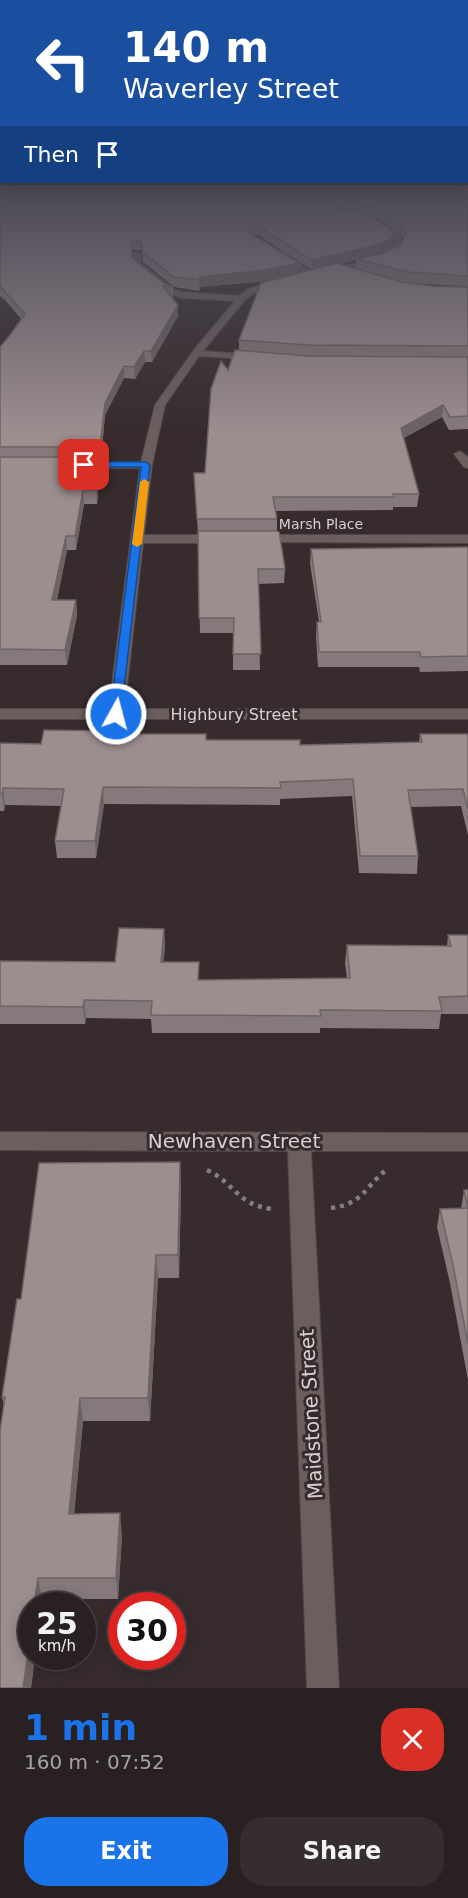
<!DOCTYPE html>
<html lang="en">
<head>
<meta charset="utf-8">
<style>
	:root { --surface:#292022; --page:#352d2f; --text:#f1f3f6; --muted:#a5a3a5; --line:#453e40; --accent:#1a73e8 }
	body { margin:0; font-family:"DejaVu Sans",sans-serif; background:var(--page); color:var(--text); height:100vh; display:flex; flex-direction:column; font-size:22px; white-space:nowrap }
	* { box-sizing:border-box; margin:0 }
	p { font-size:20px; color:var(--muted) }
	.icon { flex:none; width:33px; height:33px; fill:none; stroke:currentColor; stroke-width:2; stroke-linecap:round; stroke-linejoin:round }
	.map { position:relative; height:1688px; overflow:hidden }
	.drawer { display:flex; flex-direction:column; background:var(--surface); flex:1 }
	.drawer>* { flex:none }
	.hud { position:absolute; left:0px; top:0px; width:468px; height:183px; box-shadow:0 3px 15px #0003,0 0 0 2px var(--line); background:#1a4fa0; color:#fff; overflow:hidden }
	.speed { position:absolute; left:18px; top:1592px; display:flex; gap:12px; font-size:30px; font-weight:700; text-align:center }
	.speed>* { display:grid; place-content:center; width:78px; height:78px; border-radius:50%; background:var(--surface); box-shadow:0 3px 15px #0003,0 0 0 2px var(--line); line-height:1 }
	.speed small { font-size:15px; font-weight:400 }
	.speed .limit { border:9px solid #d22; background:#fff; color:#111 }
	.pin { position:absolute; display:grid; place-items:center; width:51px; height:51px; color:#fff; margin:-26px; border-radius:12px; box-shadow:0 3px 9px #0006 }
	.me { position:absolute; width:66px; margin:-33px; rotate:7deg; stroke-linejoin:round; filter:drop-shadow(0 0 4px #0008) }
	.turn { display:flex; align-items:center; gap:21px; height:126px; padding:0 24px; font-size:27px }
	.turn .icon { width:78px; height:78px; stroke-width:2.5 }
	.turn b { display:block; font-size:42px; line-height:51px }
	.then { display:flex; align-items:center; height:57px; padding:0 24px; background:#0003; gap:12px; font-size:22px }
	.round { display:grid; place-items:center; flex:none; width:63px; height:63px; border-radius:24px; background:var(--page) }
	.head { display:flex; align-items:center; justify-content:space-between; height:102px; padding:0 24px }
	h1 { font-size:36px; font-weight:700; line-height:45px; color:var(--accent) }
	.cta { display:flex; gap:12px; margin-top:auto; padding:12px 24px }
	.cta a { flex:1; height:69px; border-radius:24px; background:var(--accent); color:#fff; font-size:24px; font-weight:700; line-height:69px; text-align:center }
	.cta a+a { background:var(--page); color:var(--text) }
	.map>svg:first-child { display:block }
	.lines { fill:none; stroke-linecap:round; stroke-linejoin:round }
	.lane-casing { stroke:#52484a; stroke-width:2 }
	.street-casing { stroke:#52484a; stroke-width:2 }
	.secondary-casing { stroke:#52484a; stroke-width:2 }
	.path { stroke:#887e80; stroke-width:4.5; stroke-dasharray:4 5; stroke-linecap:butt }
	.lane { fill:#6c5e5f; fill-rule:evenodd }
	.street { fill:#6c5e5f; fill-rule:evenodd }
	.secondary { fill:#6c5e5f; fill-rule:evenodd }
	.wall { fill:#86797b; fill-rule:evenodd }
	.shaded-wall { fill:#6d6364 }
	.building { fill:#9c8d8f; stroke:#6d6364; stroke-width:1.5 }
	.route { fill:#1a73e8; stroke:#114b97; stroke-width:1.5 }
	.slow { fill:#f59e0b }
	.labels { text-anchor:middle; stroke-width:6; stroke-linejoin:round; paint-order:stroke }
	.far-street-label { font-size:14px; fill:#d8d0d1; stroke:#372b2d }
	.street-label { font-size:16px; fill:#d8d0d1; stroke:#372b2d }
	.near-street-label { font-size:20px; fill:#d8d0d1; stroke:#372b2d }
</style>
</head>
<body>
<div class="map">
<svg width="468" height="1688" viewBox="0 0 468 1688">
	<rect width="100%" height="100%" fill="#372b2d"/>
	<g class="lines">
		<defs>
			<polygon id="lane" points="276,251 282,251 316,275 309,277 276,255"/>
			<g id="street">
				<path d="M 361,216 L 367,216 L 398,230 L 404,242 C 390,262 347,275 323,274 L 323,270 C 348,264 380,264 396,242 L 392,233 L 361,220 Z"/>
				<polygon points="134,252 141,254 141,263 173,289 183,292 239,296 248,289 281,279 285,282 254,293 244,301 203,351 257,355 260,356 260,360 199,356 165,405 152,465 144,535 220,535 226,539 220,543 143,543 124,714 116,719 108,714 140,468 77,468 71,465 77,462 141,462 155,405 193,351 235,301 182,298 167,293 134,266"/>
				<polygon points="460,451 468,457 468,468 464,467 454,454"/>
				<polygon points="257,535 468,535 468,543 252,542 251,539"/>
				<polygon points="0,1132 468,1133 468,1151 311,1151 339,1688 307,1688 288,1151 0,1150"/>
			</g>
			<rect id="secondary" x="0" y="709" width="468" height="10"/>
		</defs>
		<use href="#lane" class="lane-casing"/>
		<use href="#street" class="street-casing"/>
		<use href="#secondary" class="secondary-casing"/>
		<g class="path">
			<path d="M 207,1170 C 235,1183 237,1205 272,1209"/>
			<path d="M 331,1208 C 363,1204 364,1188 386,1170"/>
		</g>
		<use href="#lane" class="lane"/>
		<use href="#street" class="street"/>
		<use href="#secondary" class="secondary"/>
	</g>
	<g class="wall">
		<path d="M 0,196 L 468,196 L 468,429 L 449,430 L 442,417 L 404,438 L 419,494 L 417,507 L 393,507 L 393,510 L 276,511 L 277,519 L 277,531 L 285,569 L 284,583 L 258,584 L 260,670 L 233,670 L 233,633 L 200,633 L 198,533 L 194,473 L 205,473 L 228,370 L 239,350 L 239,340 L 312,270 L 258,235 L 252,235 L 299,263 L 298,273 L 266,281 L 201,287 L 199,291 L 174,287 L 143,262 L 142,250 L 132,250 L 132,258 L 165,284 L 173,287 L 173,297 L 172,297 L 178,305 L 178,316 L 152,362 L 145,362 L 135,379 L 124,378 L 105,415 L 101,460 L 99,460 L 100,470 L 97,504 L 84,504 L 76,550 L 67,550 L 57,600 L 76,600 L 77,615 L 67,665 L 0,665 L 0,347 L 10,335 L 21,319 L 5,300 L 0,296 ZM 327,204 L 358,211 L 379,219 L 398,231 L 404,238 L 401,245 L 380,254 L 371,256 L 391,248 L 393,243 ZM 356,260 L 356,268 L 339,264 ZM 409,283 L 461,286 L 433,286 Z"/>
		<polygon points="468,547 468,671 420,672 419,667 318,667 316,637 317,622 319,622 310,563 311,549"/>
		<polygon points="111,734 300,745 419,742 420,734 468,734 468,835 461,806 411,807 418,856 417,874 359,873 352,796 280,799 280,805 104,804 96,858 57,858 55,841 61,806 5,805 4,811 0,811 0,743 41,744"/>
		<polygon points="164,929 165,947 163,962 200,980 347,978 345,963 347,945 447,946 448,935 468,935 468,1014 441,1014 439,1029 320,1028 320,1033 152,1033 151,1019 86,1018 85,1024 0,1024 0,961 115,962"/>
		<polygon points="181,1186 179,1278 158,1278 150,1421 83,1421 74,1514 122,1535 118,1599 42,1599 31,1688 0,1688 4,1406 2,1397 21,1299"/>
		<polygon points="464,1190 468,1190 468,1380 450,1283 437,1227 440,1209 461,1209"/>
	</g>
	<g class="shaded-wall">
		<polygon points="324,196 325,196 324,204 320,202"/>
		<polygon points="394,233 393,243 391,248 372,256 312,270 312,260"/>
		<polygon points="299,263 298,273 266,281 201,287 199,291 199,280 200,277"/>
		<polygon points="178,305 178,316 152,362 151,351"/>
		<polygon points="144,351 145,362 135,379 134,367"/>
		<polygon points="124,366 124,378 105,415 101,460 100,447 105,403"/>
		<polygon points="443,405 442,417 400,440 401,428"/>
		<polygon points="99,457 100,470 97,504 96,490"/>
		<polygon points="83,490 84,504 76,550 75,536"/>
		<polygon points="66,536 67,550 54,615 52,600"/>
		<polygon points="76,600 77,615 67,665 65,650"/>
		<polygon points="103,787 104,804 96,858 95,841"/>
		<polygon points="3,788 5,805 4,811 2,794"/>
		<polygon points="164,929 165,947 162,979 161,962"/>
		<polygon points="84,1000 86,1018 85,1024 83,1007"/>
		<polygon points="180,1162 181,1186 179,1278 178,1255"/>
		<polygon points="156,1255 158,1278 150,1421 148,1398"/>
		<polygon points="80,1398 83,1421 72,1536 69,1514"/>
		<polygon points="120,1513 122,1535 118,1599 116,1578"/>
		<polygon points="38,1578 42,1599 41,1605 34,1605"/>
		<polygon points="32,1625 32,1656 35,1656 31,1688 23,1688"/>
	</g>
	<g class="building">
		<polygon points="0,196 324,196 320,202 371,216 394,233 392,239 373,246 312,260 258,226 251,225 249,227 250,233 299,263 266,270 200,277 199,280 174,277 143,252 141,241 132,241 132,258 165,284 173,287 163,286 178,305 151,351 144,351 134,367 124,366 105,403 100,447 0,447 0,347 10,335 25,314 0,286"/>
		<polygon points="329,196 468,196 468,276 408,272 356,259 380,254 401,245 406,231 398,222 380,209 359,202"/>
		<polygon points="337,263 402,282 433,286 468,287 468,346 308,345 239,340 261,283"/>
		<polygon points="235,350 308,356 468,357 468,416 450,417 443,405 401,428 419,494 393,494 394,497 273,497 277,519 197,519 194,473 205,473 211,389 221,361 228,370"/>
		<polygon points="0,457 99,457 96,490 83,490 75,536 66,536 52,600 76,600 65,650 0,649"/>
		<polygon points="198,531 279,531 285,569 258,569 261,654 233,654 234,618 199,618"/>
		<polygon points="468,547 468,656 421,657 420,652 319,652 317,622 321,622 311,549"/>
		<polygon points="44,730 111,731 110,734 206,734 206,740 300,740 300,745 422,742 420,734 468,734 468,809 463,789 408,790 418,856 360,856 353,779 280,782 281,788 103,787 95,841 55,841 64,789 3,788 2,794 0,794 0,743 41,744"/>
		<polygon points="119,928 164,929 161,962 199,962 198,980 350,978 347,945 451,946 448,935 468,935 468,996 439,997 442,1011 320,1010 321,1016 151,1015 152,1001 84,1000 83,1007 0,1006 0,961 115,962"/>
		<polygon points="180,1162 178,1255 156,1255 148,1398 80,1398 69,1514 120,1513 116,1578 38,1578 34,1605 32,1605 32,1625 23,1688 0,1688 0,1431 5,1397 2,1397 17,1299 21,1299 39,1163"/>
		<polygon points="464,1190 468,1190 468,1344 453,1265 440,1209 468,1208"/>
	</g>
	<linearGradient id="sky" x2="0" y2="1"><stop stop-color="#1e1819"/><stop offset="0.45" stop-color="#4d4a57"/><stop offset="1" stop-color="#4d4a57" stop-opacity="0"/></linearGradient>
	<rect width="468" height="432" fill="url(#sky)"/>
	<polygon class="route" points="146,462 150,465 121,714 116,717 110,714 141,467 84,467 79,465 84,462"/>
	<polygon class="slow" points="144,479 149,482 142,544 137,547 132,544 140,482"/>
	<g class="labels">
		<g class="far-street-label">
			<text x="321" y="529">Marsh Place</text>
		</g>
		<g class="street-label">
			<text x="234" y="720">Highbury Street</text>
		</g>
		<g class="near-street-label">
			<text x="234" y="1148">Newhaven Street</text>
			<text transform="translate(311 1414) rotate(-93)" y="7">Maidstone Street</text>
		</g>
	</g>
</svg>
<div class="speed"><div>25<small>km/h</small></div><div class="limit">30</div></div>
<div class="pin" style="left:84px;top:465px;background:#d93025"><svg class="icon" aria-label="arrive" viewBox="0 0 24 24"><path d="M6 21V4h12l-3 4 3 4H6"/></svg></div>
<svg class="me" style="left:116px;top:714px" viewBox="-20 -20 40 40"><circle r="17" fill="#1a73e8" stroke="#fff" stroke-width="3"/><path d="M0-11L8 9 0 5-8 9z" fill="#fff"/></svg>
<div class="hud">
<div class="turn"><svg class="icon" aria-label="left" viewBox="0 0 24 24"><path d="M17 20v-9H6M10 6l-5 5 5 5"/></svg><div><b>140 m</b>Waverley Street</div></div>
<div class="then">Then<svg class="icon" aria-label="arrive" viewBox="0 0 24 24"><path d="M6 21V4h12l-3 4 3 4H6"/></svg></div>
</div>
</div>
<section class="drawer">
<div class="head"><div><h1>1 min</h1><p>160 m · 07:52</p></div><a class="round" style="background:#d93025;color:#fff"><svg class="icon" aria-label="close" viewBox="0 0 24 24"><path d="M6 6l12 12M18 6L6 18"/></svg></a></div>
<div class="cta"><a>Exit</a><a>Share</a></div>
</section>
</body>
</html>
